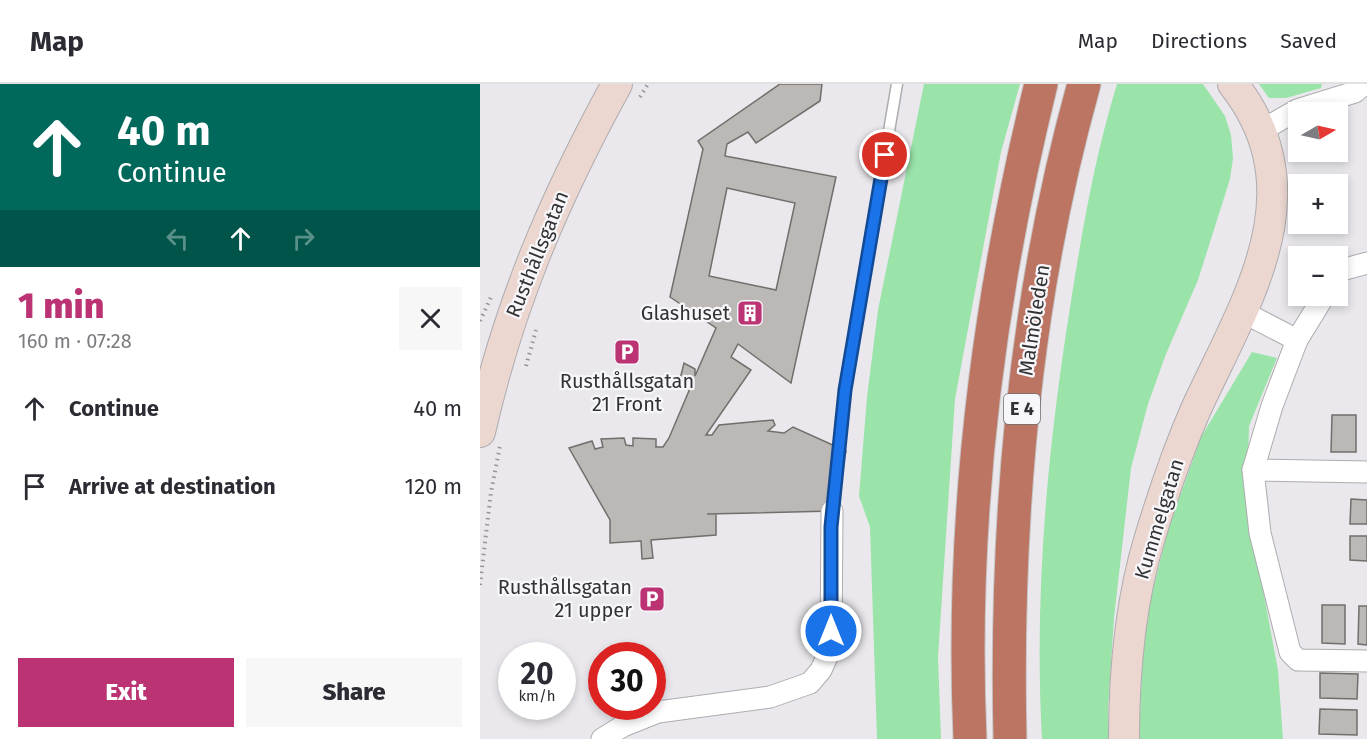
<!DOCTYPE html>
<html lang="en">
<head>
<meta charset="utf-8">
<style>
	:root { --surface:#fff; --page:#f7f7f7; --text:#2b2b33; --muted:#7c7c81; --line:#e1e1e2; --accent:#bb3372 }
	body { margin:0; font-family:"Fira Sans",sans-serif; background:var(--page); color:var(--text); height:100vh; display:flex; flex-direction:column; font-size:22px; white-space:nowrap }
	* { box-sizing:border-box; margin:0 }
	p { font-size:20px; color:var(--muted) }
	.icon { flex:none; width:33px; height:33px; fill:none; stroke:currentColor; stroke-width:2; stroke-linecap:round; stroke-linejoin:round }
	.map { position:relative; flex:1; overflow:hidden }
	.sheet { display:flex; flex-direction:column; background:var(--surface); width:480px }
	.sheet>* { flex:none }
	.hud { background:#00695c; color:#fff; overflow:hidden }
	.needle { width:39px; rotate:81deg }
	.controls { position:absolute; left:808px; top:18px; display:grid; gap:12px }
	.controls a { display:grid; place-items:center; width:60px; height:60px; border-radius:0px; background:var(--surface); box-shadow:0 3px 9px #0003; font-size:30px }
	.speed { position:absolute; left:18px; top:558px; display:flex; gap:12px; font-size:30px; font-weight:700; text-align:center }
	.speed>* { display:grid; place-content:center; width:78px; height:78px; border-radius:50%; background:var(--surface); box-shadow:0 3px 9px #0003; line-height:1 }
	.speed small { font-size:15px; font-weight:400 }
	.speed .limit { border:9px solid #d22; background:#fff; color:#111 }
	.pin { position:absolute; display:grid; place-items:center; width:51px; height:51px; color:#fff; margin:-26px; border:3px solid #fff; border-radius:50%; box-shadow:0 2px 6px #0007 }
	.me { position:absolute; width:66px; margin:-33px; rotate:0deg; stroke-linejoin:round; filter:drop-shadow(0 0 4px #0008) }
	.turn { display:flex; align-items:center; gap:21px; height:126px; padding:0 18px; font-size:27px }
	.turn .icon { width:78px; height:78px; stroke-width:2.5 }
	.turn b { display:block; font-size:42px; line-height:51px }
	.lanes { display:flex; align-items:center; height:57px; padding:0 18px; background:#0003; justify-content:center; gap:30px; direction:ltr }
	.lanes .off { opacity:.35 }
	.round { display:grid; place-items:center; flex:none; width:63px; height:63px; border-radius:0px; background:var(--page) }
	.summary { display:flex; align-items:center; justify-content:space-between; height:102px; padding:0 18px }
	h1 { font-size:36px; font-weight:800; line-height:45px; color:var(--accent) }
	.action { display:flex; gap:12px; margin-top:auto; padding:12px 18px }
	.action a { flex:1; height:69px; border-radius:0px; background:var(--accent); color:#fff; font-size:24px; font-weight:800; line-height:69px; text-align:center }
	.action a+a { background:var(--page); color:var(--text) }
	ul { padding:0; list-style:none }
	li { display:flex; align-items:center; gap:18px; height:78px; padding:0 18px }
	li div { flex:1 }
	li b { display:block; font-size:22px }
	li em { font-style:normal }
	header { display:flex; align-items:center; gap:36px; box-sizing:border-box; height:84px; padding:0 30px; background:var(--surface); border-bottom:2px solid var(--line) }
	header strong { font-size:28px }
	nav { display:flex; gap:33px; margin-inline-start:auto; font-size:21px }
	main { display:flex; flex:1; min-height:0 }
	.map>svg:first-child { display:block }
	.green { fill:#9ae3a9 }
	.building { fill:#bbb8b5; stroke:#716f6c; stroke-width:1.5; fill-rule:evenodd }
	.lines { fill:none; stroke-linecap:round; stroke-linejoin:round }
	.lane-casing { stroke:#adacaf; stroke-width:13 }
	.street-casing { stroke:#adacaf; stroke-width:23 }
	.secondary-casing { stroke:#adacaf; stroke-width:32 }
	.highway-casing { stroke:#c6c6c6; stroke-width:35 }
	.path { stroke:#979598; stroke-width:4; stroke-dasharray:1.5 4.5; stroke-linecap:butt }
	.lane { stroke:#fff; stroke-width:10 }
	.street { stroke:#fff; stroke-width:21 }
	.secondary { stroke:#ebd6d0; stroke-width:30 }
	.highway { stroke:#bc7563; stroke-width:33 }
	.route-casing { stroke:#114b97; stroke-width:15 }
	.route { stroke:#1a73e8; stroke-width:10 }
	.labels { text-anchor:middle; stroke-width:4.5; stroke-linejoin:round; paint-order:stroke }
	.shield { fill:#f7f6fa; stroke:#6e6d6f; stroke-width:1.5 }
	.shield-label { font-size:18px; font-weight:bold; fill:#333233 }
	.street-label { font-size:20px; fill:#333233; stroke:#f7f6fa }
	.poi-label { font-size:20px; fill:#333233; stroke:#f7f6fa; text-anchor:end }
</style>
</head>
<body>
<header>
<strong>Map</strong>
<nav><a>Map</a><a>Directions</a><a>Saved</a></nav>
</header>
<main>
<section class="sheet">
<div class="hud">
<div class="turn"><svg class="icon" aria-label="ahead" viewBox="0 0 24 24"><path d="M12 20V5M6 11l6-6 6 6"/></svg><div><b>40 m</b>Continue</div></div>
<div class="lanes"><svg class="icon off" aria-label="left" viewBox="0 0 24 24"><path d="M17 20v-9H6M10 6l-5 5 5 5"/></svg><svg class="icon" aria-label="ahead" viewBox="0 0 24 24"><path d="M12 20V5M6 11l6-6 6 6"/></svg><svg class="icon off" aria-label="right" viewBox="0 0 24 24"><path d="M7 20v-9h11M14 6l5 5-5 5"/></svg></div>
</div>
<div class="summary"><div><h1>1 min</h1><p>160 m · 07:28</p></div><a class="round"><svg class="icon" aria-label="close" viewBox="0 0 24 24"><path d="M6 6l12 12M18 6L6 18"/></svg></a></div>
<ul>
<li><svg class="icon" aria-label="ahead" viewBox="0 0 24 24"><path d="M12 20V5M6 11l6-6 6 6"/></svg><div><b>Continue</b></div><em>40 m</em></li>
<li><svg class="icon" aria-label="arrive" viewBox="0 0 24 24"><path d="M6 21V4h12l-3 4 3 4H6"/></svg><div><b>Arrive at destination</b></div><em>120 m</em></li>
</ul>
<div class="action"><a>Exit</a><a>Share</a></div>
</section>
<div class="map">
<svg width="887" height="655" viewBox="0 0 887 655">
	<rect width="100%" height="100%" fill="#eae8ec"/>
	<g class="green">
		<polygon points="444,0 540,0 521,68 475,315 458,573 461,655 397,655 390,443 379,412 387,313 398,226"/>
		<path d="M 637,0 L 723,0 L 745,32 L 751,51 L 753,74 L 750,95 L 718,196 L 686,270 L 668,320 L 651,384 L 634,534 L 628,625 L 629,655 L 562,655 C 554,513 567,370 589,230 C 601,153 614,75 637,0 Z"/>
		<polygon points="779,0 842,0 841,4 806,14 789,14"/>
		<polygon points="772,268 797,274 769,342 767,421 798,586 803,655 659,655 664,541 688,446 721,353"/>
	</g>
	<g class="building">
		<path d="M 300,0 L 342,0 L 340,17 L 276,59 L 268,48 L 247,60 L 245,72 L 356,93 L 311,299 L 258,260 L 251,273 L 271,286 L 226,351 L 232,351 L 239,341 L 293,336 L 295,341 L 288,347 L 304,349 L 313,343 L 366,367 L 352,427 L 227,430 L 236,430 L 236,451 L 171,456 L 173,474 L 162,475 L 161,457 L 130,459 L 130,436 L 89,364 L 112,357 L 115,365 L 123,363 L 121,355 L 144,354 L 146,361 L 153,362 L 153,354 L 176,355 L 176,363 L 183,363 L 189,354 L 211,302 L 209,300 L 207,305 L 199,299 L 204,279 L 215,285 L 215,292 L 236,244 L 190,213 L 223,65 L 218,57 ZM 247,104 L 315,119 L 296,206 L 229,192 Z"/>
		<polygon points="852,331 876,331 876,368 851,368"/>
		<polygon points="871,415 887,416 887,440 870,440"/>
		<polygon points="870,452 887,452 887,477 870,476"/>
		<polygon points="842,521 865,521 865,560 842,559"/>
		<polygon points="879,522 887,522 887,561 878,560"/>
		<polygon points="840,589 878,590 877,615 840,614"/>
		<polygon points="840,625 877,626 877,651 839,650"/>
	</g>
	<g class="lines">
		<defs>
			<polyline id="lane" points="352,427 365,306 417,0"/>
			<g id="street">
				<polyline points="779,48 817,26 875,8 884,0"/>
				<polyline points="858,187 887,179"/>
				<polyline points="761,227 817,256 792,322 773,386 780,449 810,568 818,576 887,577"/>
				<polyline points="817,256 844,212"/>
				<polyline points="773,386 887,388"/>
				<polyline points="122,655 143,642 178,628 290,613 330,599 341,586 351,564 352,427"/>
			</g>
			<g id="secondary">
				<path d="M 0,348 C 29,220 74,115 137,0"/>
				<path d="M 644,655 C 644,587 650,518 670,453 C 683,410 698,366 716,325 C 764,220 839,109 753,0"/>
			</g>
			<g id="highway">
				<path d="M 490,655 C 480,433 508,215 561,0"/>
				<path d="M 530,655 C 525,433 544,214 604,0"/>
			</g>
		</defs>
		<use href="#lane" class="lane-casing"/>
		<use href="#street" class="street-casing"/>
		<use href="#secondary" class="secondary-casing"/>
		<use href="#highway" class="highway-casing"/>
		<g class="path">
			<polyline points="160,13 168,0"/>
			<polyline points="0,237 11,213"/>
			<polyline points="46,282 56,246"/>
			<polyline points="0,501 11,408 20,362"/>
		</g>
		<use href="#lane" class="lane"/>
		<use href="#street" class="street"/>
		<use href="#secondary" class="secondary"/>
		<use href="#highway" class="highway"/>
	</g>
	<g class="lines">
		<defs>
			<polyline id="route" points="351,547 351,443 365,306 405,71"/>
		</defs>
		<use href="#route" class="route-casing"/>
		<use href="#route" class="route"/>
	</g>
	<defs>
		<symbol id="building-square" viewBox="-11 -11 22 22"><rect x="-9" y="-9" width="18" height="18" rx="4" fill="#bb3372" stroke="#f7f6fa"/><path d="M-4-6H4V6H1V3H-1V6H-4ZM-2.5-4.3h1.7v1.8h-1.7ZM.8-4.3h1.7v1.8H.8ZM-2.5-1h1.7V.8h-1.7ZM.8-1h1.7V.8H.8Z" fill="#fff"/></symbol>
		<symbol id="parking-square" viewBox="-11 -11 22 22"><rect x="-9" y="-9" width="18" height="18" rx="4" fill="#bb3372" stroke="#f7f6fa"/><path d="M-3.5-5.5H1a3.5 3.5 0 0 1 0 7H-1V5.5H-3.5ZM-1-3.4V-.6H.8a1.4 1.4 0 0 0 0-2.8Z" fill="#fff"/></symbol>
	</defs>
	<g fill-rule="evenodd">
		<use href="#building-square" x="255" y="214" width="30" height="30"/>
		<use href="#parking-square" x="132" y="253" width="30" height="30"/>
		<use href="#parking-square" x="157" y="500" width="30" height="30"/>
	</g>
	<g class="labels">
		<rect class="shield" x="524" y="310" width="36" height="30" rx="4.5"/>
		<g class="shield-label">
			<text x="542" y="331">E 4</text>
		</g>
		<g class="street-label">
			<text transform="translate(57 170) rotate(-68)" y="7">Rusthållsgatan</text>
			<text transform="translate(554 236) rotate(-81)" y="7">Malmöleden</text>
			<text transform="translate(679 435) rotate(-73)" y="7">Kummelgatan</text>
		</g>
		<g class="poi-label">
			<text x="250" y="236">Glashuset</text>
			<text x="147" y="304" text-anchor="middle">Rusthållsgatan<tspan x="147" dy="23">21 Front</tspan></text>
			<text x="152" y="510">Rusthållsgatan<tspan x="152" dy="23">21 upper</tspan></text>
		</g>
	</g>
</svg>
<div class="controls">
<a><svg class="needle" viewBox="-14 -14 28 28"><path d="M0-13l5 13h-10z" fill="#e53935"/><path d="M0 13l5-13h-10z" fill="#7c7c81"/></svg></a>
<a>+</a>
<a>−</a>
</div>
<div class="speed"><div>20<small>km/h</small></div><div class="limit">30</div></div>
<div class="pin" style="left:405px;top:71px;background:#d93025"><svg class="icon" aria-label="arrive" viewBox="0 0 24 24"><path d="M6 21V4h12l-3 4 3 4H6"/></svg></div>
<svg class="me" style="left:351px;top:547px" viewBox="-20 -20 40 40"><circle r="17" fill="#1a73e8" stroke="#fff" stroke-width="3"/><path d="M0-11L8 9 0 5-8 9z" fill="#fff"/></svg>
</div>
</main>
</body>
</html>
